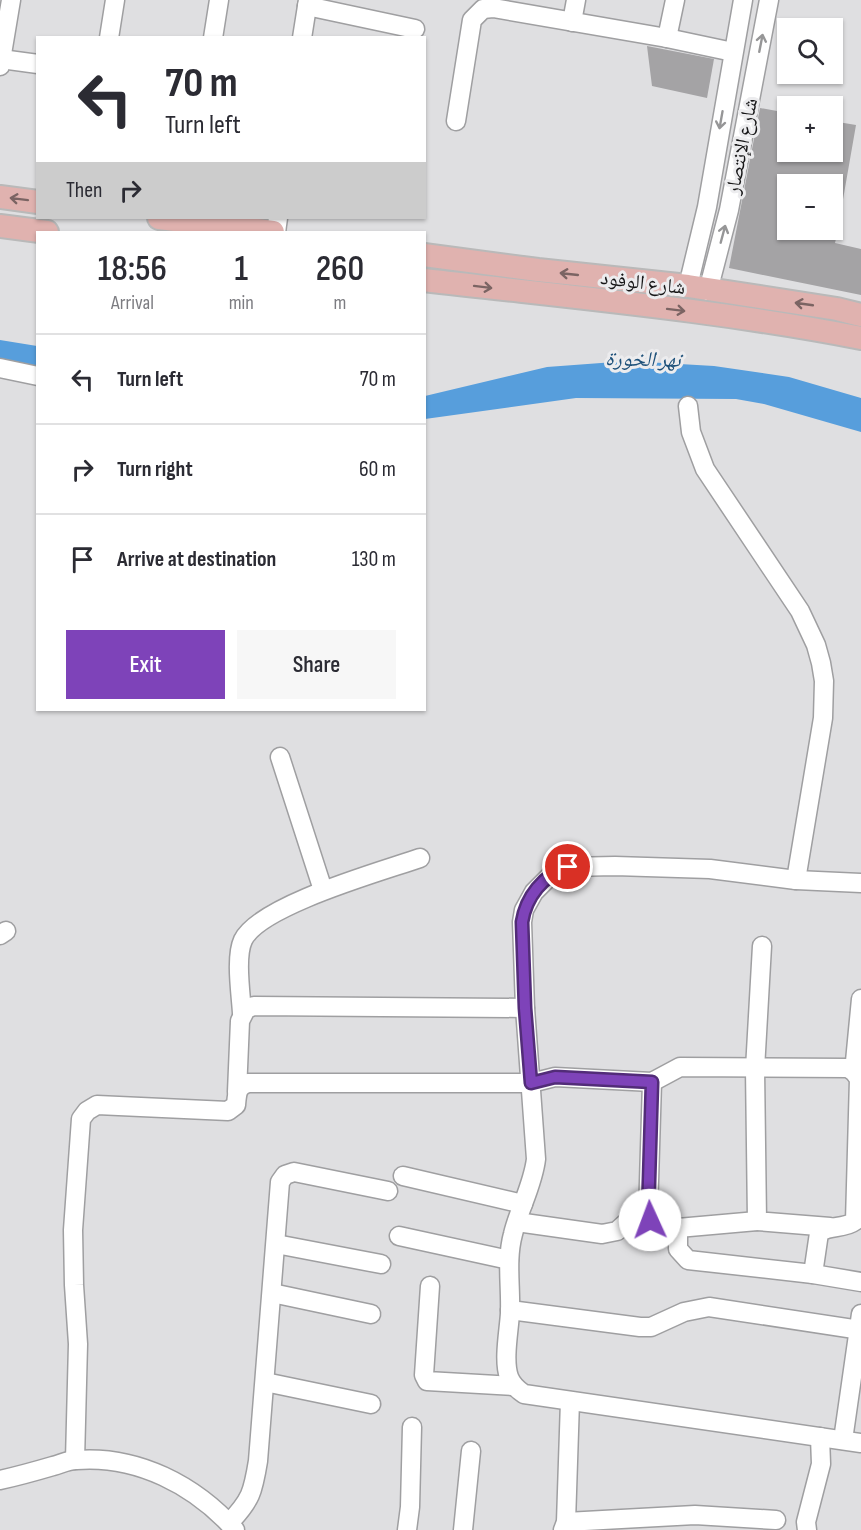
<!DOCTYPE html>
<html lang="en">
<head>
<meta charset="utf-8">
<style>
	:root { --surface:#fff; --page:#f7f7f7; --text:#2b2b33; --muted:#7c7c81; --line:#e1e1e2; --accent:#7e43b9 }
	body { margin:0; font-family:"Sofia Sans Condensed","Noto Naskh Arabic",sans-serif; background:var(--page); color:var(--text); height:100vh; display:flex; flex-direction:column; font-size:22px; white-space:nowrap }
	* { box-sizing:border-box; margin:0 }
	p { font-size:20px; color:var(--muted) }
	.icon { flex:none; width:33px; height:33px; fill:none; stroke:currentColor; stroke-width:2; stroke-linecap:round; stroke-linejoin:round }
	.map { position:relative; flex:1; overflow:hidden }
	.details { position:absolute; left:36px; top:231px; width:390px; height:480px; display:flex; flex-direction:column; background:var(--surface); border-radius:0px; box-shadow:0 2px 4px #0004 }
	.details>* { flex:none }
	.banner { position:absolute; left:36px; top:36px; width:390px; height:183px; border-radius:0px; box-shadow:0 2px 4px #0004; background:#fff; color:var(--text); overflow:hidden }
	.fabs { position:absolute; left:777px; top:18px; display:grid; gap:12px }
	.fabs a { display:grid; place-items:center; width:66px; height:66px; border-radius:0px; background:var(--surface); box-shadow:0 2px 4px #0004; font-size:30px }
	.pin { position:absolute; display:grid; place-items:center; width:51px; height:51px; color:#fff; margin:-26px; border:3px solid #fff; border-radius:50%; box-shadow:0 2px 6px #0007 }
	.me { position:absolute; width:66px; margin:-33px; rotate:358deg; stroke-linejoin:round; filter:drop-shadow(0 0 4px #0008) }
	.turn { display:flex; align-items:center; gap:21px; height:126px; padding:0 30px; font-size:27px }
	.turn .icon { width:78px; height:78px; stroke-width:2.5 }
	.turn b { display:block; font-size:42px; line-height:51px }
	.then { display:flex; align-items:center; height:57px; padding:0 30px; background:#0003; gap:12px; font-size:22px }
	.eta { display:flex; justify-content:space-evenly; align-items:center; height:102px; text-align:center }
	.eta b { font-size:36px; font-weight:600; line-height:42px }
	.primary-button { display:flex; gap:12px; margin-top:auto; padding:12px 30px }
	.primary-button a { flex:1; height:69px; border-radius:0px; background:var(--accent); color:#fff; font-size:24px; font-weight:600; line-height:69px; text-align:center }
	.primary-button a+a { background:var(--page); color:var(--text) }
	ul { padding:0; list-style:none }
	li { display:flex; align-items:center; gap:18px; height:90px; padding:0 30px; border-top:2px solid var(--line) }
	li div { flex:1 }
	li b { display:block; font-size:22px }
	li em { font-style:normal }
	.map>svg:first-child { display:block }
	.water { fill:#579edc }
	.building { fill:#a4a3a5 }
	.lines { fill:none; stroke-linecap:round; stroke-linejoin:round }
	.minor-casing { stroke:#9f9fa1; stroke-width:21 }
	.major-casing { stroke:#b9b9b9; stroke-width:26 }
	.minor { stroke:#fff; stroke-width:18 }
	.major { stroke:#e0b2af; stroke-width:22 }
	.oneway { stroke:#969697 }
	.oneway2 { stroke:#7b6463 }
	.route-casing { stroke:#522c78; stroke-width:15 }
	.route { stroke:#7e43b9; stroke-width:10 }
	.labels { text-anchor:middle; stroke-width:6; stroke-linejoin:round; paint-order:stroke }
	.street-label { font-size:20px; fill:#161617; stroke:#ececee }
	.water-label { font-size:21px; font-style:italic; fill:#1e517a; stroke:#ececee }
</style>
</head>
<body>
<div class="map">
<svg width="861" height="1530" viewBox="0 0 861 1530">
	<rect width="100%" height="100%" fill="#dfdfe1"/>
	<g class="water">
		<polygon points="0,340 37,346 37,369 0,363"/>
		<polygon points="628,361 714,366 789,377 861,398 861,432 764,404 736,399 576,398 425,419 425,396 547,367"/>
	</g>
	<g class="building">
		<polygon points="647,46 714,59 707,98 652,86"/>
		<polygon points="760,108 788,113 788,152 832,152 832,121 856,125 838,228 832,228 832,184 788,184 788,230 838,230 835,243 861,249 861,295 729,268"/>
	</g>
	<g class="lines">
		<defs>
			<g id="minor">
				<polyline points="307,6 415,29"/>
				<polyline points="572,22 576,0"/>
				<polyline points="109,38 115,0"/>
				<polyline points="213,38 219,0"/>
				<polyline points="302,38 308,0"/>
				<polyline points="667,38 675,0"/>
				<polyline points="1,59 38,64"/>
				<polyline points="0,66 11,0"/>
				<polyline points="456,121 472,20 483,9 493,8 667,38 733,52"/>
				<polyline points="276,232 278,218"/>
				<polyline points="688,286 707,207 743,0"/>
				<polyline points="708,291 729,210 769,0"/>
				<polyline points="0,368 38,376"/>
				<polyline points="688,406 691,432 705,469 800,611 816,645 821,663 824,681 823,718 796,880"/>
				<polyline points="280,757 323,890"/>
				<path d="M 861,883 L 796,880 L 710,869 L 615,866 L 568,867 L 555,871 L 534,892 L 524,910 L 522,922 L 525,1008 L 536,1159 C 533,1185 519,1209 513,1234 C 506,1260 511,1286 510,1313 C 509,1331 503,1360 509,1377 C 512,1385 518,1390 524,1394 L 861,1443"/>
				<polyline points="0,935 6,931"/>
				<polyline points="762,946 755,1069 757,1221 830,1227"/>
				<path d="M 242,1013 C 241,995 235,957 243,940 C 260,905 383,871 420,858"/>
				<polyline points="854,1072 861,999"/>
				<polyline points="652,1082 648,1214 654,1224 678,1228 757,1221"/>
				<polyline points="237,1092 240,1021 246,1009 254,1006 525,1008"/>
				<polyline points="403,1176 523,1204"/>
				<polyline points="517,1222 602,1234 617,1231 628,1221 648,1214"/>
				<polyline points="678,1228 678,1249 688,1260 813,1274"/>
				<polyline points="399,1236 509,1260"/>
				<polyline points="276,1244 381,1264"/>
				<polyline points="430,1286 424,1375 427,1381 514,1386"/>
				<polyline points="272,1293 371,1314"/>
				<polyline points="510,1310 640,1327 651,1327 684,1312 709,1307 861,1330"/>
				<polyline points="265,1382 371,1404"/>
				<polyline points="843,1440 861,1314"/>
				<path d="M 75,1460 L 78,1344 L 74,1285 L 73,1230 L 81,1119 L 87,1111 L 97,1105 L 228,1111 L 236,1105 C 237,1094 237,1086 248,1083 L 531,1083 L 555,1077 L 652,1082 L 680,1067 L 848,1068 L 854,1072 L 859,1079 L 855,1221 C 843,1230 830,1224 819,1233 L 813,1274 L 861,1282"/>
				<path d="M 0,1480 C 18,1476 36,1471 53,1466 C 61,1464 68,1460 76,1460 C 137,1455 195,1485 235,1530"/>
				<polyline points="566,1522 695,1515 776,1520"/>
				<path d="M 229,1523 C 251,1500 253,1492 258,1461 L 280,1182 L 285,1175 L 294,1172 L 388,1191"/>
				<polyline points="407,1530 410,1507 412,1427"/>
				<polyline points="463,1530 471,1451"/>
				<polyline points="563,1530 566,1522 570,1401"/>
				<polyline points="807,1530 806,1522 821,1464 820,1437"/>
			</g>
			<g id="major">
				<polyline points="0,197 38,202"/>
				<polyline points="159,218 273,232"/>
				<polyline points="0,226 47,232"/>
				<polyline points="424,255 538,270 688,286 837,309 861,315"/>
				<path d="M 424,280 C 569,297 718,310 861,338"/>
			</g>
		</defs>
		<use href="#minor" class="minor-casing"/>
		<use href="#major" class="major-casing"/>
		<use href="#minor" class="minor"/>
		<use href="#major" class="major"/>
	</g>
	<defs><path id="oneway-shaft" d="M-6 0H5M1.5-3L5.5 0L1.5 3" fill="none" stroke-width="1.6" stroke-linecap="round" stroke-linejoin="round" transform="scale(1.5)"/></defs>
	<g class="oneway">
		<use href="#oneway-shaft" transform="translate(761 43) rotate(-79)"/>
		<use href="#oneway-shaft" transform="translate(721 120) rotate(100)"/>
		<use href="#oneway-shaft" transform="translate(723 234) rotate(-75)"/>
	</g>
	<g class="oneway2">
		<use href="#oneway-shaft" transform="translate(19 199) rotate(-173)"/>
		<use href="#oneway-shaft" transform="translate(569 274) rotate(-174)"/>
		<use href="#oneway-shaft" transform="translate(483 287) rotate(7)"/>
		<use href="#oneway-shaft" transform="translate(804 304) rotate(-172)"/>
		<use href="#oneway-shaft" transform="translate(676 310) rotate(7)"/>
	</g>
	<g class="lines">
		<defs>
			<path id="route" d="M 568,867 C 543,875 526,897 522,922 L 525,1008 L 531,1083 L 555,1077 L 652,1082 L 648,1214 L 650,1220"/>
		</defs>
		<use href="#route" class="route-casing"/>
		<use href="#route" class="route"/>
	</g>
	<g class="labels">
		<g class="street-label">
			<text transform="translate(741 146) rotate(-79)" y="7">شارع الإنتصار</text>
			<text transform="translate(643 282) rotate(7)" y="7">شارع الوفود</text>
		</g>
		<g class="water-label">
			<text transform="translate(643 359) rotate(1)" y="7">نهر الخورة</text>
		</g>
	</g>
</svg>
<div class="fabs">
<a><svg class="icon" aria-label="search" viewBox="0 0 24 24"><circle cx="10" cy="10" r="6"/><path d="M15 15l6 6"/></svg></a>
<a>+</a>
<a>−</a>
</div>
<div class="pin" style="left:568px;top:867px;background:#d93025"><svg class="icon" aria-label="arrive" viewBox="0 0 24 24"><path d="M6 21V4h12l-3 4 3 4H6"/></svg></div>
<svg class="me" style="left:650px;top:1220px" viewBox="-20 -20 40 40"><circle r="19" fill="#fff"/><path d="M0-13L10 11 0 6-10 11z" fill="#7e43b9"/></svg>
<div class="banner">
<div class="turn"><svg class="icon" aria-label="left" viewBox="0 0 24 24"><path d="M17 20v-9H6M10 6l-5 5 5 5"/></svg><div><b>70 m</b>Turn left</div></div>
<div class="then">Then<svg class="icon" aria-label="right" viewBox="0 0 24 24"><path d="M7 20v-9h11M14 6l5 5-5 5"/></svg></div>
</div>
<section class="details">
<div class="eta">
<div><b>18:56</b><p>Arrival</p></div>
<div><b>1</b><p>min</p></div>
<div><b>260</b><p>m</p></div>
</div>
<ul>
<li><svg class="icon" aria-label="left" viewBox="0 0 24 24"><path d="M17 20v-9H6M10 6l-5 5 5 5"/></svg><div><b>Turn left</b></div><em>70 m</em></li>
<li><svg class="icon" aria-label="right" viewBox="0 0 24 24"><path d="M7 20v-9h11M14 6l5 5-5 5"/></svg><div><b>Turn right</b></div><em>60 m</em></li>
<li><svg class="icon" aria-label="arrive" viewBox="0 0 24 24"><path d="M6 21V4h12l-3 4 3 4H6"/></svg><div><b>Arrive at destination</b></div><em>130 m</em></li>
</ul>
<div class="primary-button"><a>Exit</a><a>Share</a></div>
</section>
</div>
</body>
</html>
